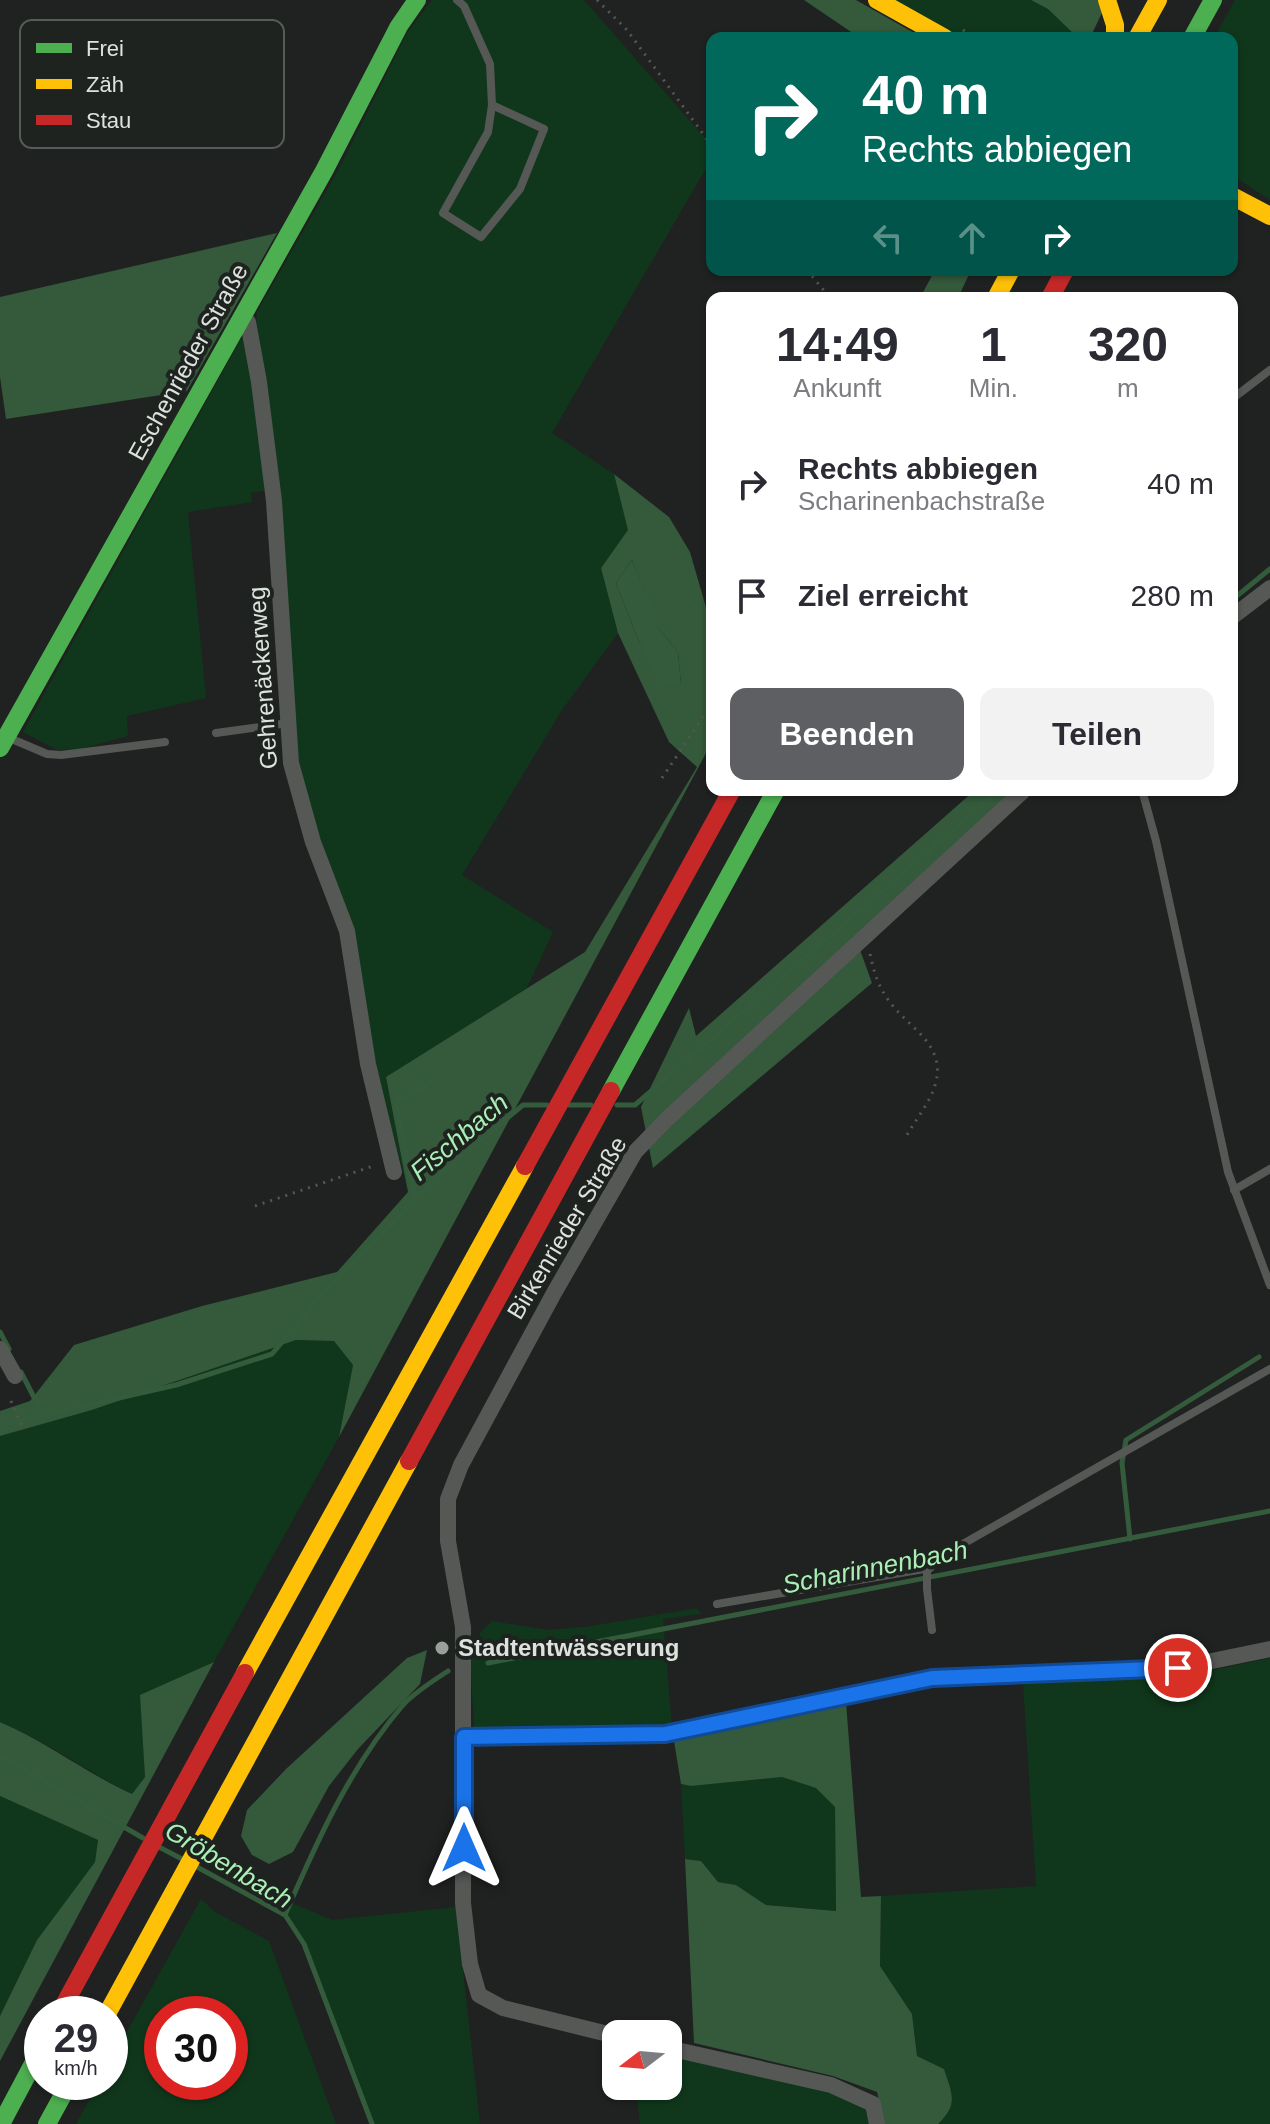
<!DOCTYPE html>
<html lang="de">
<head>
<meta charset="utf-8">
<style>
	:root { --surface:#fff; --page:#f2f2f3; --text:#2b2b33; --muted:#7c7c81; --accent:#5d5f62 }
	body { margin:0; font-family:Arial,sans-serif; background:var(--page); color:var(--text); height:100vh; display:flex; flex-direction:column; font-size:30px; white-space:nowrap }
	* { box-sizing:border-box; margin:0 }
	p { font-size:26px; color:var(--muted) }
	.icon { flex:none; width:44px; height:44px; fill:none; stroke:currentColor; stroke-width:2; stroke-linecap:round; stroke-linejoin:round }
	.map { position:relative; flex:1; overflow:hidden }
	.details { position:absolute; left:706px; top:292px; width:532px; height:504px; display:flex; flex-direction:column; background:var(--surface); border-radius:16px; box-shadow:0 2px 6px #0004 }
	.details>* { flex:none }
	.banner { position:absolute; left:706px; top:32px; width:532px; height:244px; border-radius:16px; box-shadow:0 2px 6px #0004; background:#00695c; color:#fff; overflow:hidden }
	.needle { width:52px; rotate:254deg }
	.fabs { position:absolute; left:602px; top:2020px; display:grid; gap:16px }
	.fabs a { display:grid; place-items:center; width:80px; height:80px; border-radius:16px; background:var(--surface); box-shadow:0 2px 6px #0004; font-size:40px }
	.speed { position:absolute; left:24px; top:1996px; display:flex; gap:16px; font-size:40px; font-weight:700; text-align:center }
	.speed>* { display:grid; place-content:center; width:104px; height:104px; border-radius:50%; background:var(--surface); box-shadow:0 2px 6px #0004; line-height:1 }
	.speed small { font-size:20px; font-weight:400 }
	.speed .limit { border:12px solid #d22; background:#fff; color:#111 }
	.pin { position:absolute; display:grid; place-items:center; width:68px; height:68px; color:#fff; margin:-34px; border:4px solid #fff; border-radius:50%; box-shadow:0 2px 8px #0007 }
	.me { position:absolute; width:88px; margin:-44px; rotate:0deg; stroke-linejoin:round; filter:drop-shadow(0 0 6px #0008) }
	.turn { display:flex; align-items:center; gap:28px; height:168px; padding:0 24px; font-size:36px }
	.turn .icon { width:104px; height:104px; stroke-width:2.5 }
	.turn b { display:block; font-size:56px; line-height:68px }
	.lanes { display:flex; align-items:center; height:76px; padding:0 24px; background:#0003; justify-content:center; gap:40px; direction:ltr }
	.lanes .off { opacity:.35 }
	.eta { display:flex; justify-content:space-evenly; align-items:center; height:136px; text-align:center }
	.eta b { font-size:48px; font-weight:700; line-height:56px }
	.button { display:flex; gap:16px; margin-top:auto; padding:16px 24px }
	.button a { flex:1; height:92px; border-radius:16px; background:var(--accent); color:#fff; font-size:32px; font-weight:700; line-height:92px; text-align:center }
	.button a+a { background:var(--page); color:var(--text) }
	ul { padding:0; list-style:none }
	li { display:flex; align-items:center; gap:24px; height:112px; padding:0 24px }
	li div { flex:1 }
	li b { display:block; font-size:30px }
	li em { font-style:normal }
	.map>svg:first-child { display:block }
	.green { fill:#10371b; fill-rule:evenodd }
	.forest { fill:#34593b; fill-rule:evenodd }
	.water { fill:#345c3c }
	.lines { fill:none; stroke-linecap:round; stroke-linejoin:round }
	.stream { stroke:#345c3c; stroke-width:5 }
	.path { stroke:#555655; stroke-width:3; stroke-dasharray:2 6; stroke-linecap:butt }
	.lane { stroke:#565856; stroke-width:8 }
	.street { stroke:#565856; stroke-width:16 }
	.fast { stroke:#4caf50; stroke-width:18 }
	.slow { stroke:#ffc107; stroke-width:18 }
	.jam { stroke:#c62828; stroke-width:18 }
	.route-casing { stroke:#114b97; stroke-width:20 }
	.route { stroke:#1a73e8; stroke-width:14 }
	.poi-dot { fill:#9b9f9c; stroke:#1e231f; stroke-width:3 }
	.labels { text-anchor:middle; stroke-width:8; stroke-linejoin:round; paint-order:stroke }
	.street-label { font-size:24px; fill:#dee2df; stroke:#1e231f }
	.poi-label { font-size:24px; font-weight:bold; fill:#dee2df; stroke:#1e231f; text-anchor:start }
	.water-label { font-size:26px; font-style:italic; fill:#aaefb6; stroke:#1e231f }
	.key { fill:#1e231f; stroke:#585c59; stroke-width:2 }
	.key-label { font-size:22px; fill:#dee2df }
</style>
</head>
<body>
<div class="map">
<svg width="1270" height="2124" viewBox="0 0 1270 2124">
	<rect width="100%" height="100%" fill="#1f2220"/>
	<g class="green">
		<polygon points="432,0 584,0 712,146 712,158 552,433 614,474 629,530 601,568 618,633 562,710 462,875 553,932 527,988 386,1077 408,1192 297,762 256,322 257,312 340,167 407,33"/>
		<polygon points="891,0 1031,0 1048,9 1078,38 959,38"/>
		<polygon points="1235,0 1270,0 1270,200 1232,175 1232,38 1214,38"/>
		<polygon points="242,337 246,342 269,490 251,493 252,502 188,512 206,698 127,716 128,736 80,749 57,750 23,732"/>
		<path d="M 296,1340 L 334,1341 L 353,1365 L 339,1437 L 214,1662 L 141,1696 L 145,1777 L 132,1794 C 87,1772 47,1741 0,1722 L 0,1436 L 92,1410 Z"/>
		<polygon points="697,1608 701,1614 663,1619 672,1727 486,1731 474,1727 470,1655 478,1654 480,1633 492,1621 548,1630 585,1627"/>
		<path d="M 1270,1658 L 1270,2124 L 938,2124 C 959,2104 952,2094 944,2069 L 917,2056 L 912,2014 L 880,1966 L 881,1896 L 1036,1886 L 1023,1683 L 1180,1677 Z"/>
		<polygon points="782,1777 816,1788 835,1807 836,1911 766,1905 736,1885 718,1882 701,1861 685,1859 681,1784 691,1786"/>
		<polygon points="0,1796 98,1840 95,1862 37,1940 0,2016"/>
		<polygon points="264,1891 332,1920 456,1907 480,2124 372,2124 304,1944 285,1915 290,1903"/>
		<path d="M 201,1899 L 215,1912 L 269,1941 L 336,2124 L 76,2124 L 99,2082 L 110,2082 L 110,2062 ZM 162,2014 L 230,2014 L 230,2082 L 162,2082 Z"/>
		<polygon points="668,2051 830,2089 871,2106 872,2124 640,2124 636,2086 668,2086"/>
	</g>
	<g class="forest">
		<polygon points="804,0 856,0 923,38 860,38"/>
		<polygon points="1031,0 1108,0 1090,38 1078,38 1048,9"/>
		<polygon points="277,233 187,391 6,419 0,377 0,297"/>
		<polygon points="935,270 971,270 958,298 920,298"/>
		<path d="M 614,474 L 669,517 L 690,552 L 712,628 L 712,742 L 339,1437 L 353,1365 L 334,1341 L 296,1340 L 92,1410 L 0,1436 L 0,1411 L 30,1401 L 74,1345 L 202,1306 L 337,1272 L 408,1192 L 386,1077 L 585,952 L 697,767 L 669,742 L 618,633 L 601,568 L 628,530 ZM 632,560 L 657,627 L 678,652 L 681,684 L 640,644 L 616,583 Z"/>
		<polygon points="975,790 1015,790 855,936 872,983 653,1168 641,1107 689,1008 696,1036"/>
		<polygon points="427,1650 420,1684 358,1749 329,1786 293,1852 269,1864 252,1855 241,1836 247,1810 286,1769 407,1658"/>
		<path d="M 214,1662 L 0,2061 L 0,2016 L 37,1940 L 95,1862 L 98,1840 L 0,1796 L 0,1722 C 47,1742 86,1773 132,1794 L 145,1777 L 140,1695 Z"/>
		<path d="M 846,1702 L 861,1897 L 881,1896 L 880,1966 L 912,2014 L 917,2056 L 944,2069 C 952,2094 959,2104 938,2124 L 884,2124 L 877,2092 L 833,2076 L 694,2043 L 685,1859 L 701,1861 L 718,1882 L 736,1885 L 766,1905 L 836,1911 L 835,1807 L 816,1788 L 782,1777 L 691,1786 L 681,1784 L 674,1741 Z"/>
	</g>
	<polygon class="water" points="632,560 644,591 658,614 657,627 678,652 681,684 661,685 640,644 616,583"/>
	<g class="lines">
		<g class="stream">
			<polyline points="1232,600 1270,569"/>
			<polyline points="569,1105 591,1105"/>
			<polyline points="617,1105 635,1105 999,790"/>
			<polyline points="415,1199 396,1103 432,1081"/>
			<polyline points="0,1332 9,1349"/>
			<polyline points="21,1372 43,1415"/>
			<polyline points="0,1425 176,1385 272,1354 317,1300 437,1177 523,1105 547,1105"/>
			<polyline points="1130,1539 1122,1463 1126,1440 1259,1357"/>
			<polyline points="488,1663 1270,1511"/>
			<polyline points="0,1758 4,1758 143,1838"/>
			<polyline points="159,1847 182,1859"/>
			<polyline points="197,1867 285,1915 304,1944 372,2124"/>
			<path d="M 285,1915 C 317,1841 350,1767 403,1705 C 415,1692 433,1681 448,1671"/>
		</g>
		<g class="path">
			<polyline points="597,0 627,30 712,146"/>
			<polyline points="963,30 976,38"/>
			<polyline points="807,270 830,298"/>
			<polyline points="662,778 703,717 712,709"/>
			<path d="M 870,954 C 874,972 878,986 889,1001 C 910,1030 951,1046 933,1091 C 927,1106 915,1121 907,1135"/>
			<polyline points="255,1206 376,1165"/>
			<polyline points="11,1401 22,1426"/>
		</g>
		<g class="lane">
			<polyline points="457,0 464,6 490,64 492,105 488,132 443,213 481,237 520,189 544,129 492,105"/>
			<polyline points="1232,399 1270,370"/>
			<polyline points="216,733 288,723"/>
			<polyline points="7,737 47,754 61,755 165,742"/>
			<polyline points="1142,790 1156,841 1228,1172 1270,1285"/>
			<polyline points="1234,1190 1270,1169"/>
			<polyline points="717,1604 930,1568"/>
			<polyline points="932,1630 927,1589 927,1571 940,1557 1270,1369"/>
		</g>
		<g class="street">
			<polyline points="242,316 248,322 259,382 274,501 291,763 313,842 347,931 368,1064 394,1172"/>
			<polyline points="1232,617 1270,588"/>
			<polyline points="0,1349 15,1376"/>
			<polyline points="464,1737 665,1734 932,1678 1178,1668 1270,1649"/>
			<polyline points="616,2036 503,2008 479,1995 470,1964 463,1903 463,1627 448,1541 448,1499 461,1465 554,1293 635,1152 667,1119 1024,790"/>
			<polyline points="668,2048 831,2085 873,2104 877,2124"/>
		</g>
		<g class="fast">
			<polyline points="1192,38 1213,0"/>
			<polyline points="0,748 324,171 399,26 417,0"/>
			<polyline points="611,1091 776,790"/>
			<polyline points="1,2124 42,2047"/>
			<polyline points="47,2124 70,2082"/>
		</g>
		<g class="slow">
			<polyline points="877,0 945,38"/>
			<polyline points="1107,0 1115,25 1115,38"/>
			<polyline points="1137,38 1158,0"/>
			<polyline points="1232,196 1270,216"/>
			<polyline points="996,298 1011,270"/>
			<polyline points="245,1673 525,1166"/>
			<polyline points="107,2014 409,1461"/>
		</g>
		<g class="jam">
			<polyline points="1050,298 1065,270"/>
			<polyline points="525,1166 732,790"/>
			<polyline points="409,1461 611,1091"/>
			<polyline points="59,2014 245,1673"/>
		</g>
	</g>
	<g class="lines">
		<defs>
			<polyline id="route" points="464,1848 464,1737 665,1734 932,1678 1178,1668"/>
		</defs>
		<use href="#route" class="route-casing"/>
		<use href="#route" class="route"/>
	</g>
	<circle class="poi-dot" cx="442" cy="1648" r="8"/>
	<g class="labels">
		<g class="street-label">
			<text transform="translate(188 362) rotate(-61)" y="8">Eschenrieder Straße</text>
			<text transform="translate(263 678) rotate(-94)" y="8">Gehrenäckerweg</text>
			<text transform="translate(567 1228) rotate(-59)" y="8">Birkenrieder Straße</text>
		</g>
		<g class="poi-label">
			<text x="458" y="1656">Stadtentwässerung</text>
		</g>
		<g class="water-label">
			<text transform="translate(459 1137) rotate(-40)" y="9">Fischbach</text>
			<text transform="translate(875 1567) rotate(-11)" y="9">Scharinnenbach</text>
			<text transform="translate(229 1865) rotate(31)" y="9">Gröbenbach</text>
		</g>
	</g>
	<rect x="20" y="20" width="264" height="128" rx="12" class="key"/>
	<rect x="36" y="43" width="36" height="10" fill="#4caf50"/>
	<rect x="36" y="79" width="36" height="10" fill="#ffc107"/>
	<rect x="36" y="115" width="36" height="10" fill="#c62828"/>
	<g class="key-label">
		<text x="86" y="56">Frei</text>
		<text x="86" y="92">Zäh</text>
		<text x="86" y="128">Stau</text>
	</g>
</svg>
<div class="fabs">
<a><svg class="needle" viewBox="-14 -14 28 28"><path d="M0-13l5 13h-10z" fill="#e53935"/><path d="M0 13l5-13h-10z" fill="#7c7c81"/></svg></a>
</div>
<div class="speed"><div>29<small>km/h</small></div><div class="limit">30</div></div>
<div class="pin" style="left:1178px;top:1668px;background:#d93025"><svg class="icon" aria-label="arrive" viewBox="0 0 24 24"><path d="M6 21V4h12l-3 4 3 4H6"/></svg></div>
<svg class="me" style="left:464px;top:1848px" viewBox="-20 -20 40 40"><path d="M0-17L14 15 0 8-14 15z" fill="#1a73e8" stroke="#fff" stroke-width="4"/></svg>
<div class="banner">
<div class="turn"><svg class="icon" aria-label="right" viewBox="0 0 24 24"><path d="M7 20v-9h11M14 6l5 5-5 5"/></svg><div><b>40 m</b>Rechts abbiegen</div></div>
<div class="lanes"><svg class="icon off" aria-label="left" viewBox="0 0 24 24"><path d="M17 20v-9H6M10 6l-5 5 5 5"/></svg><svg class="icon off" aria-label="ahead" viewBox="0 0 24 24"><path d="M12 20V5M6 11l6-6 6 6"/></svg><svg class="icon" aria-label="right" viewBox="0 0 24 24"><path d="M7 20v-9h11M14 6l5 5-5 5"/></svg></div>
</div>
<section class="details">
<div class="eta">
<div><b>14:49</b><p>Ankunft</p></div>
<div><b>1</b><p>Min.</p></div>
<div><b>320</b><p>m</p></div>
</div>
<ul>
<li><svg class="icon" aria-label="right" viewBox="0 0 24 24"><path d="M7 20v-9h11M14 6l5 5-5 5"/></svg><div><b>Rechts abbiegen</b><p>Scharinenbachstraße</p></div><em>40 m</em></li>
<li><svg class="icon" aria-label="arrive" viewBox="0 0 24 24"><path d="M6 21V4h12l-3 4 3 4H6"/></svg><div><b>Ziel erreicht</b></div><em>280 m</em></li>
</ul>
<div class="button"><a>Beenden</a><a>Teilen</a></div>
</section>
</div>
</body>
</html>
